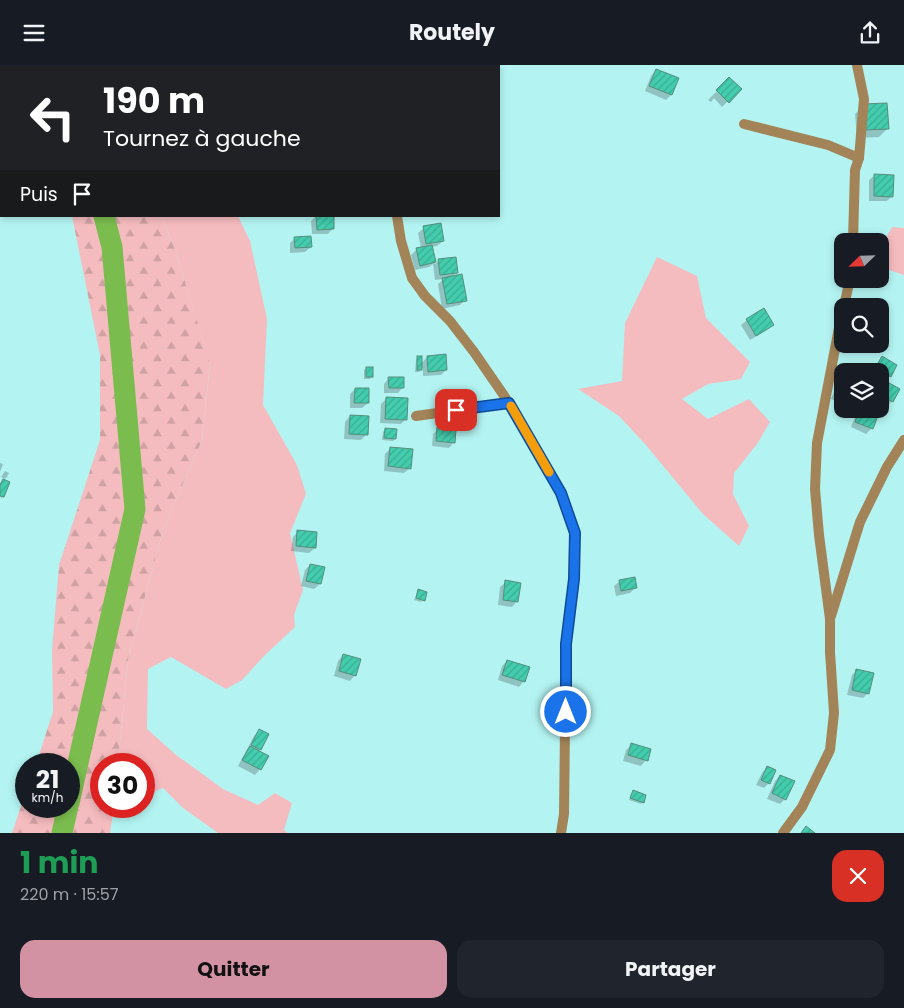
<!DOCTYPE html>
<html lang="fr">
<head>
<meta charset="utf-8">
<style>
	:root { --surface:#171b24; --page:#20242c; --text:#f1f3f6; --muted:#9ea1a6; --accent:#d391a4 }
	body { margin:0; font-family:Poppins,sans-serif; background:var(--page); color:var(--text); height:100vh; display:flex; flex-direction:column; font-size:19px; white-space:nowrap }
	* { box-sizing:border-box; margin:0 }
	p { font-size:16px; color:var(--muted) }
	.icon { flex:none; width:28px; height:28px; fill:none; stroke:currentColor; stroke-width:2; stroke-linecap:round; stroke-linejoin:round }
	.map { position:relative; height:768px; overflow:hidden }
	.side { display:flex; flex-direction:column; background:var(--surface); flex:1 }
	.side>* { flex:none }
	.hud { position:absolute; left:0px; top:0px; width:500px; height:152px; box-shadow:0 2px 8px #0003; background:#202124; color:#fff; overflow:hidden }
	.needle { width:32px; rotate:247deg }
	.buttons { position:absolute; left:834px; top:168px; display:grid; gap:10px }
	.buttons a { display:grid; place-items:center; width:55px; height:55px; border-radius:10px; background:var(--surface); box-shadow:0 2px 8px #0003; font-size:25px }
	.speed { position:absolute; left:15px; top:688px; display:flex; gap:10px; font-size:25px; font-weight:700; text-align:center }
	.speed>* { display:grid; place-content:center; width:65px; height:65px; border-radius:50%; background:var(--surface); box-shadow:0 2px 8px #0003; line-height:1 }
	.speed small { font-size:12px; font-weight:400 }
	.speed .limit { border:8px solid #d22; background:#fff; color:#111 }
	.pin { position:absolute; display:grid; place-items:center; width:42px; height:42px; color:#fff; margin:-21px; border-radius:10px; box-shadow:0 2px 8px #0006 }
	.me { position:absolute; width:55px; margin:-28px; rotate:0deg; stroke-linejoin:round; filter:drop-shadow(0 0 4px #0008) }
	.turn { display:flex; align-items:center; gap:18px; height:105px; padding:0 20px; font-size:22px }
	.turn .icon { width:65px; height:65px; stroke-width:2.5 }
	.turn b { display:block; font-size:35px; line-height:42px }
	.then { display:flex; align-items:center; height:48px; padding:0 20px; background:#0003; gap:10px; font-size:19px }
	.round { display:grid; place-items:center; flex:none; width:52px; height:52px; border-radius:15px; background:var(--page) }
	.summary { display:flex; align-items:center; justify-content:space-between; height:85px; padding:0 20px }
	h1 { font-size:30px; font-weight:700; line-height:38px; color:#1e9e55 }
	.cta { display:flex; gap:10px; margin-top:auto; padding:10px 20px }
	.cta a { flex:1; height:58px; border-radius:15px; background:var(--accent); color:#111; font-size:20px; font-weight:700; line-height:58px; text-align:center }
	.cta a+a { background:var(--page); color:var(--text) }
	header { display:flex; justify-content:space-between; align-items:center; height:65px; padding:0 20px; background:var(--surface); font-size:22px; font-weight:700 }
	.map>svg:first-child { display:block }
	.grass { fill:#f5bcbf }
	.forest { fill:url(#forest-firs) }
	.shadow { fill:#0003 }
	.lines { fill:none; stroke-linecap:round; stroke-linejoin:round }
	.river { stroke:#7bbc4f; stroke-width:21 }
	.building { fill:url(#building-hatch); stroke:#568e7e }
	.street { stroke:#a38459; stroke-width:10 }
	.route-casing { stroke:#114b97; stroke-width:12 }
	.route { stroke:#1a73e8; stroke-width:9 }
	.slow { stroke:#f59e0b; stroke-width:9 }
</style>
</head>
<body>
<header><svg class="icon" aria-label="menu" viewBox="0 0 24 24"><path d="M4 6h16M4 12h16M4 18h16"/></svg>Routely<svg class="icon" aria-label="share" viewBox="0 0 24 24"><path d="M12 15V3M7 8l5-5 5 5M5 13v7h14v-7"/></svg></header>
<div class="map">
<svg width="904" height="768" viewBox="0 0 904 768">
	<defs>
		<pattern id="forest-firs" width="22" height="20" patternUnits="userSpaceOnUse" patternTransform="scale(1.25)"><rect width="22" height="20" fill="#f5bcbf"/><path d="M5 1l3.5 6h-7zM16 11l3.5 6h-7z" fill="#d0a1a3"/></pattern>
		<pattern id="building-hatch" width="6" height="6" patternUnits="userSpaceOnUse" patternTransform="scale(1.25)"><rect width="6" height="6" fill="#43ccad"/><path d="M-1 1l2-2M0 6l6-6M5 7l2-2" fill="none" stroke="#39ae94"/></pattern>
	</defs>
	<rect width="100%" height="100%" fill="#b3f4f2"/>
	<g class="grass">
		<polygon points="161,151 238,151 250,176 267,254 263,340 297,400 306,429 290,468 303,525 294,550 295,562 264,591 242,615 226,624 171,592 148,604 147,664 175,689 223,724 258,740 275,728 292,738 284,765 288,768 218,768 183,743 163,723 144,731 144,699 118,699 128,594 163,465 202,375 210,299 175,184"/>
		<polygon points="892,162 904,163 904,210 880,202 880,184"/>
		<polygon points="657,192 697,211 706,253 750,297 741,314 708,319 682,334 708,354 749,334 770,357 757,379 734,408 733,429 749,461 739,481 703,449 645,379 619,351 578,324 622,316 625,258"/>
	</g>
	<polygon class="forest" points="72,151 161,151 175,184 210,298 202,375 163,465 128,594 118,699 101,699 101,741 114,741 110,768 12,768 26,726 26,741 69,741 69,699 36,699 53,647 52,585 59,500 100,375 100,290"/>
	<g class="shadow">
		<polygon points="656,5 677,14 671,30 666,35 645,26 651,11"/>
		<polygon points="729,14 740,24 722,42 714,33 711,37 708,35"/>
		<polygon points="864,40 888,63 879,72 857,73 855,49"/>
		<polygon points="875,110 892,131 887,136 869,136 869,115"/>
		<polygon points="316,151 332,151 333,163 328,169 312,169 311,156"/>
		<polygon points="424,163 443,176 437,181 431,182 435,199 438,196 457,207 451,213 465,235 460,240 442,244 438,219 444,214 435,215 433,199 429,202 415,205 411,190 417,184 421,183 418,168"/>
		<polygon points="295,173 311,182 305,187 290,188 290,178"/>
		<polygon points="747,255 772,260 767,265 750,275 741,260"/>
		<polygon points="418,292 421,299 427,292 446,305 441,310 423,311 423,303 419,307 415,307 416,295"/>
		<polygon points="882,293 890,311 884,317 892,336 887,341 880,338 880,318 883,315 880,313 880,306 872,306"/>
		<polygon points="366,303 372,311 370,314 364,314 364,305"/>
		<polygon points="389,313 403,322 398,328 384,328 384,319"/>
		<polygon points="842,314 842,339 831,334 838,318"/>
		<polygon points="355,324 368,338 362,343 350,343 350,329"/>
		<polygon points="386,334 406,354 401,359 380,358 381,339"/>
		<polygon points="858,344 879,344 872,363 866,369 851,362"/>
		<polygon points="350,351 367,369 361,375 344,374 345,357"/>
		<polygon points="438,364 454,377 449,383 432,381 433,369"/>
		<polygon points="385,365 395,374 393,376 382,375 383,367"/>
		<polygon points="391,383 410,403 404,408 384,406 385,389"/>
		<polygon points="0,398 3,399 0,407"/>
		<polygon points="5,406 9,408 7,412 3,415 9,418 1,434 0,419 4,414 1,412"/>
		<polygon points="298,467 315,483 309,488 291,486 293,472"/>
		<polygon points="310,500 323,503 320,519 314,524 301,521 305,505"/>
		<polygon points="620,516 635,523 630,528 616,531 614,521"/>
		<polygon points="506,517 517,536 512,542 498,540 500,522"/>
		<polygon points="418,526 423,535 421,537 414,535"/>
		<polygon points="343,590 355,610 350,616 334,611 338,596"/>
		<polygon points="507,596 524,616 519,622 498,615 502,601"/>
		<polygon points="857,605 868,628 863,633 847,630 852,610"/>
		<polygon points="259,665 260,684 258,686 260,704 255,710 238,701 254,671"/>
		<polygon points="632,680 646,695 641,701 623,696 626,685"/>
		<polygon points="767,702 769,718 764,723 756,720 762,708"/>
		<polygon points="780,711 785,734 780,739 767,734 775,716"/>
		<polygon points="633,727 643,737 641,739 629,735"/>
	</g>
	<g class="lines">
		<g class="river">
			<polyline points="67,0 67,1"/>
			<polyline points="69,738 135,444 112,182 104,151"/>
			<polyline points="62,768 68,741"/>
		</g>
	</g>
	<g class="building">
		<polygon points="656,4 679,13 672,30 649,21"/>
		<polygon points="729,12 742,24 729,38 716,25"/>
		<polygon points="887,38 889,64 865,65 863,39"/>
		<polygon points="874,109 894,110 893,132 874,131"/>
		<polygon points="316,151 334,151 334,164 317,165"/>
		<polygon points="441,158 444,176 426,179 423,161"/>
		<polygon points="311,171 312,182 295,183 294,172"/>
		<polygon points="432,180 436,197 420,201 416,183"/>
		<polygon points="456,192 458,208 440,210 438,194"/>
		<polygon points="462,209 467,236 447,239 442,213"/>
		<polygon points="764,243 774,260 756,271 746,254"/>
		<polygon points="446,289 447,305 428,307 427,291"/>
		<rect x="417" y="291" width="5" height="14"/>
		<polygon points="882,291 897,300 891,312 875,303"/>
		<rect x="366" y="302" width="7" height="10"/>
		<polygon points="388,312 404,312 404,323 389,323"/>
		<polygon points="842,313 842,332 835,329"/>
		<polygon points="882,314 900,324 893,337 880,330 880,317"/>
		<polygon points="355,323 369,323 369,338 354,338"/>
		<polygon points="386,332 408,333 407,355 385,354"/>
		<polygon points="880,339 882,340 873,364 855,357 860,344 880,344"/>
		<polygon points="350,350 369,351 368,370 349,369"/>
		<polygon points="437,362 456,364 455,378 436,376"/>
		<polygon points="385,363 397,364 396,374 384,373"/>
		<polygon points="390,382 413,384 411,404 388,401"/>
		<polygon points="3,414 10,417 4,432 0,431 0,420"/>
		<polygon points="297,465 317,467 316,483 296,481"/>
		<polygon points="310,499 325,502 321,519 306,516"/>
		<polygon points="635,512 637,523 621,526 619,515"/>
		<polygon points="505,515 521,518 518,537 503,535"/>
		<polygon points="418,524 427,527 425,536 416,533"/>
		<polygon points="343,589 361,594 356,611 339,606"/>
		<polygon points="507,595 530,602 525,617 502,610"/>
		<polygon points="856,604 874,608 869,629 852,625"/>
		<polygon points="259,664 269,669 261,685 251,680"/>
		<polygon points="631,678 651,684 648,696 628,690"/>
		<polygon points="250,681 269,691 261,705 242,695"/>
		<polygon points="767,701 776,705 770,719 761,715"/>
		<polygon points="780,710 795,716 786,735 772,728"/>
		<polygon points="633,725 646,730 644,738 630,733"/>
		<polygon points="806,761 815,768 801,768"/>
	</g>
	<g class="lines">
		<g class="street">
			<polyline points="379,1 379,0"/>
			<polyline points="744,59 828,80 859,93"/>
			<polyline points="397,151 401,176 412,213 425,231 450,256 474,287 509,338 561,428 575,468 574,514 566,579 564,749 561,768"/>
			<polyline points="853,176 855,105 859,93 864,34 857,0"/>
			<polyline points="844,241 850,214"/>
			<polyline points="416,351 509,338"/>
			<polyline points="831,551 860,457 887,402 904,375"/>
			<polyline points="783,768 802,742 830,685 834,648 830,587 830,554 819,470 815,424 817,378 842,247"/>
		</g>
	</g>
	<g class="lines">
		<defs>
			<polyline id="route" points="456,345 509,338 561,428 575,468 574,514 566,579 566,647"/>
		</defs>
		<use href="#route" class="route-casing"/>
		<use href="#route" class="route"/>
		<polyline class="slow" points="511,341 549,407"/>
	</g>
</svg>
<div class="buttons">
<a><svg class="needle" viewBox="-14 -14 28 28"><path d="M0-13l5 13h-10z" fill="#e53935"/><path d="M0 13l5-13h-10z" fill="#9ea1a6"/></svg></a>
<a><svg class="icon" aria-label="search" viewBox="0 0 24 24"><circle cx="10" cy="10" r="6"/><path d="M15 15l6 6"/></svg></a>
<a><svg class="icon" aria-label="layers" viewBox="0 0 24 24"><path d="M12 4l9 5-9 5-9-5zM3 14l9 5 9-5"/></svg></a>
</div>
<div class="speed"><div>21<small>km/h</small></div><div class="limit">30</div></div>
<div class="pin" style="left:456px;top:345px;background:#d93025"><svg class="icon" aria-label="arrive" viewBox="0 0 24 24"><path d="M6 21V4h12l-3 4 3 4H6"/></svg></div>
<svg class="me" style="left:566px;top:647px" viewBox="-20 -20 40 40"><circle r="17" fill="#1a73e8" stroke="#fff" stroke-width="3"/><path d="M0-11L8 9 0 5-8 9z" fill="#fff"/></svg>
<div class="hud">
<div class="turn"><svg class="icon" aria-label="left" viewBox="0 0 24 24"><path d="M17 20v-9H6M10 6l-5 5 5 5"/></svg><div><b>190 m</b>Tournez à gauche</div></div>
<div class="then">Puis<svg class="icon" aria-label="arrive" viewBox="0 0 24 24"><path d="M6 21V4h12l-3 4 3 4H6"/></svg></div>
</div>
</div>
<section class="side">
<div class="summary"><div><h1>1 min</h1><p>220 m · 15:57</p></div><a class="round" style="background:#d93025;color:#fff"><svg class="icon" aria-label="close" viewBox="0 0 24 24"><path d="M6 6l12 12M18 6L6 18"/></svg></a></div>
<div class="cta"><a>Quitter</a><a>Partager</a></div>
</section>
</body>
</html>
